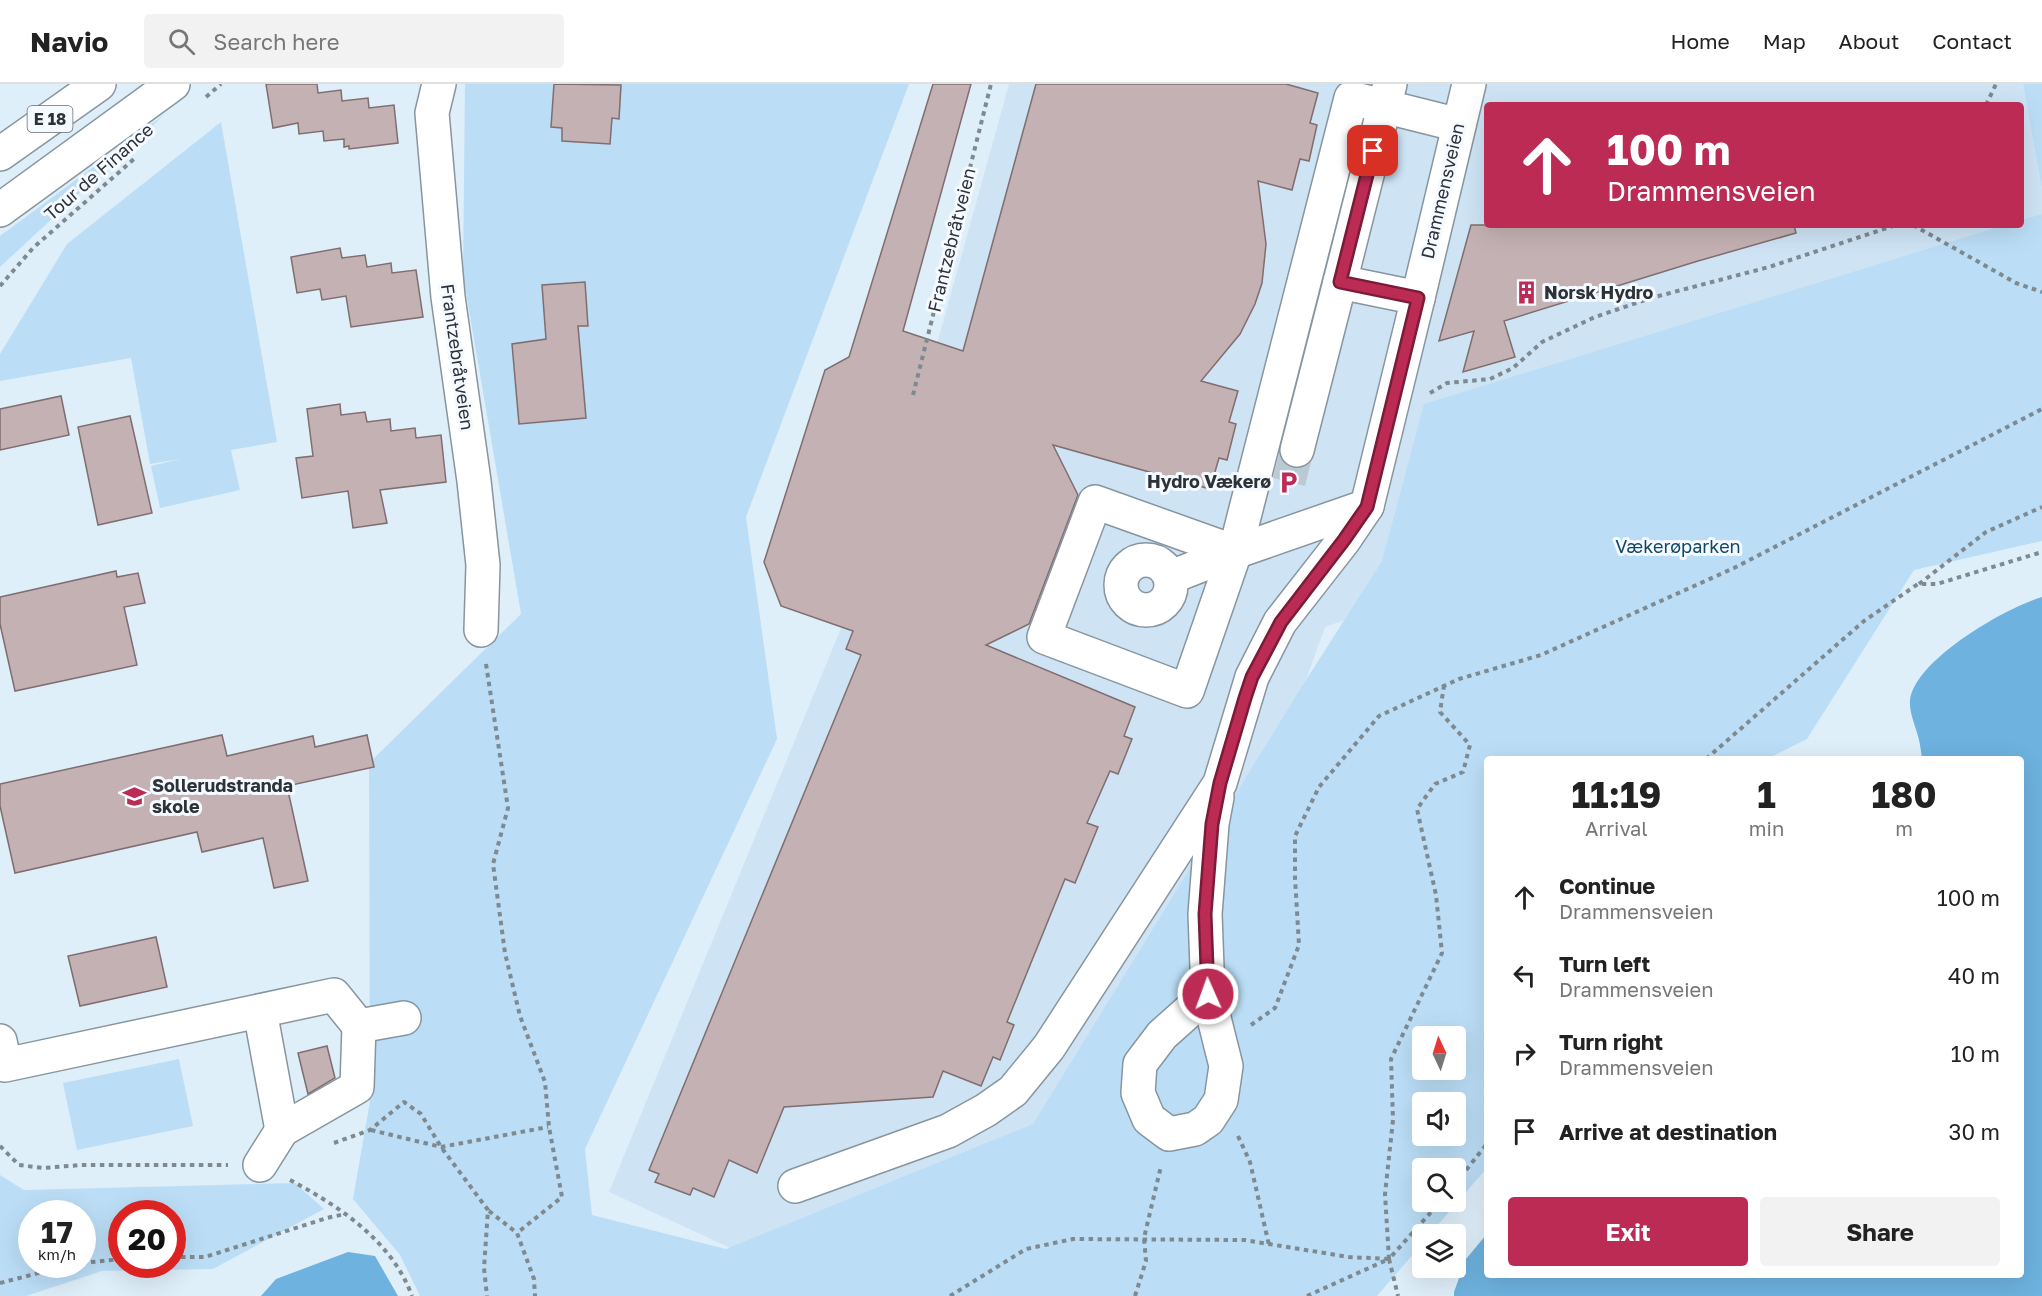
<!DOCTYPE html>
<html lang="en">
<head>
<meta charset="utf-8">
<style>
	:root { --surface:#fff; --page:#f2f2f2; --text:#222; --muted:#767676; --line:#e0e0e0; --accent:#bb2b54 }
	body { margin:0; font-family:"Golos Text",sans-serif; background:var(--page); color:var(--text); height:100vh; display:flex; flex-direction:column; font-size:22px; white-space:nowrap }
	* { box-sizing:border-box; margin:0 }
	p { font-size:20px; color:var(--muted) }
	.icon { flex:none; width:33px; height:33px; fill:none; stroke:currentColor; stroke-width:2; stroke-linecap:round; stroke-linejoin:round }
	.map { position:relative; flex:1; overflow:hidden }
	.sheet { position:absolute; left:1484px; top:672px; width:540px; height:522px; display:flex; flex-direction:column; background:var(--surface); border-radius:6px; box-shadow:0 6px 24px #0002 }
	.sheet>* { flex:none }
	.hud { position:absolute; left:1484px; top:18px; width:540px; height:126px; border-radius:6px; box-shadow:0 6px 24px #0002; background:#bb2b54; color:#fff; overflow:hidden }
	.needle { width:39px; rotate:356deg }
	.buttons { position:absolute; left:1412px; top:942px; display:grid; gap:12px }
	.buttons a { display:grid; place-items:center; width:54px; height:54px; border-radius:6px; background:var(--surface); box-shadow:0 6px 24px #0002; font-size:30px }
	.speed { position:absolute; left:18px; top:1116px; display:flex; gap:12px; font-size:30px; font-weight:700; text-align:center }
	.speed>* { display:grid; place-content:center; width:78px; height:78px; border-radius:50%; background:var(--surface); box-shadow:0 6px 24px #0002; line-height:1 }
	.speed small { font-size:15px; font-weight:400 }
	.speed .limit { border:9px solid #d22; background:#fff; color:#111 }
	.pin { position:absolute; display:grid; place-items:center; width:51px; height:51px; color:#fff; margin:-26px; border-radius:12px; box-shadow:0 3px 9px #0006 }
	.me { position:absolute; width:66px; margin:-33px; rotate:358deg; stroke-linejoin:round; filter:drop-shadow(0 0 4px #0008) }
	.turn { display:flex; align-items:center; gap:21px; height:126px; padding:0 24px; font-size:27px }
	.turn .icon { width:78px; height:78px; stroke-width:2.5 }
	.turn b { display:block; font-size:42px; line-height:51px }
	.eta { display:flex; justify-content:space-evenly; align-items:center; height:102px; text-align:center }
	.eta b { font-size:36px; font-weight:700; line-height:42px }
	.action { display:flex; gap:12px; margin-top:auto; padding:12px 24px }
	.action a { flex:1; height:69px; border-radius:6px; background:var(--accent); color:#fff; font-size:24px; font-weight:700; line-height:69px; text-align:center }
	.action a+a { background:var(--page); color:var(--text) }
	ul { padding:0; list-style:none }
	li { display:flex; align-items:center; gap:18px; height:78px; padding:0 24px }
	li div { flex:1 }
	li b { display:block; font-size:22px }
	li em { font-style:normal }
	header { display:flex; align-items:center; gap:36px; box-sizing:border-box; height:84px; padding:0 30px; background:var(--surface); border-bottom:2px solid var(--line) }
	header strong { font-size:28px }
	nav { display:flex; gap:33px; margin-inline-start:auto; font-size:21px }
	.search { width:420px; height:54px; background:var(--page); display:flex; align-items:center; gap:15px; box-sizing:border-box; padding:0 21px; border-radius:6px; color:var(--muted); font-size:22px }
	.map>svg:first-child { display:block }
	.built { fill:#cee4f5 }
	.green { fill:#bbdef6; fill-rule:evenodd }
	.water { fill:#6eb2df }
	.building { fill:#c4b1b3; stroke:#7f6d6f; stroke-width:1.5 }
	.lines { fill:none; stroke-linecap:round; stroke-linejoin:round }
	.minor-tunnel { stroke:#bbc9d3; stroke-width:33; stroke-dasharray:33 16; stroke-linecap:butt }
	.minor-casing { stroke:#87959f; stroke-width:36 }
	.highway-casing { stroke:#87959f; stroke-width:36 }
	.path { stroke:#7e8990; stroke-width:4; stroke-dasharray:4.5 4.5; stroke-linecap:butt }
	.minor { stroke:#fff; stroke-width:33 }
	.highway { stroke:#fff; stroke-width:33 }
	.route-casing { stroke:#7a1c37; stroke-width:15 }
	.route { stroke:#bb2b54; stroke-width:10 }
	.labels { text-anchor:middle; stroke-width:6; stroke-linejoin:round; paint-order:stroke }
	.shield { fill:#f4faff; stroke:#686e73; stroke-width:1.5 }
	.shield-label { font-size:16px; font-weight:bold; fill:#2c3237 }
	.street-label { font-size:18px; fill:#2c3237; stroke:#f4faff }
	.poi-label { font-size:18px; font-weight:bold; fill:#2c3237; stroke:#f4faff; text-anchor:start }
	.park-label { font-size:18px; fill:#114665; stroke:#f4faff }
</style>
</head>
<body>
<header>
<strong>Navio</strong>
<div class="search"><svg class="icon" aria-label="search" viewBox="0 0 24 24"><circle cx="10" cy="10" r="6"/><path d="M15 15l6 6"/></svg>Search here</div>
<nav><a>Home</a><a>Map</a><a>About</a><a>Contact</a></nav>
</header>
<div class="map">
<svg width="2042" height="1212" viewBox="0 0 2042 1212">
	<rect width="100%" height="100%" fill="#dfeffa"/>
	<polygon class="built" points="1009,0 2023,0 2042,106 2042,130 2021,136 2020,21 1486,21 1486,141 2006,141 1483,486 1325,543 1264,712 1077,1192 800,1196 609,1108 855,510 917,332"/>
	<g class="green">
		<path d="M 465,0 L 909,0 L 746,433 L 777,655 L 585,1065 L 592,1131 L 726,1165 L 1033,1040 L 1299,607 L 1382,477 L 1424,320 L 2005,141 L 2020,141 L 2021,136 L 2042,130 L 2042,457 L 1914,486 L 1807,655 L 1767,675 L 1486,675 L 1486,1085 L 1430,1150 L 1422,1150 L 1422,1160 L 1377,1212 L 420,1212 L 400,1171 L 353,1115 L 370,1017 L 369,679 L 521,530 L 463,191 ZM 1422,952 L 1455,952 L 1455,986 L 1422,986 ZM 1422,1018 L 1455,1018 L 1455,1052 L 1422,1052 ZM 1422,1084 L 1455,1084 L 1455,1118 L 1422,1118 Z"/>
		<polygon points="2023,0 2042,0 2042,106"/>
		<polygon points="165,30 0,183 0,152"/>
		<polygon points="221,38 277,358 231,366 240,406 160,424 151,382 180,375 150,380 131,274 0,297 0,270 67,160"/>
		<polygon points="179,975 193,1042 77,1066 63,999"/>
		<path d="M 0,1091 L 24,1106 L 295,1099 L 324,1125 L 213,1185 L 102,1187 L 26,1212 L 0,1212 ZM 32,1130 L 82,1130 L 82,1180 L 32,1180 ZM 122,1130 L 172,1130 L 172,1180 L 122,1180 Z"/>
	</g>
	<g class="water">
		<path d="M 2042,513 L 2042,1212 L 1454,1212 L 1454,1208 L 1466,1175 L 1486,1151 L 1486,1191 L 2020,1191 L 2020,675 L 1922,675 C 1921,667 1920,659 1918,652 C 1915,641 1909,628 1910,616 C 1916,575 2005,524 2042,513 Z"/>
		<polygon points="348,1168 375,1172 398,1212 261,1212 276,1195"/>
	</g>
	<g class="building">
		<polygon points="266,0 317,0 318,9 341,6 342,17 368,14 369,24 394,21 398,59 349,65 349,62 344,63 344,55 324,57 323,47 299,50 298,39 273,44"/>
		<polygon points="554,0 621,1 619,35 612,34 610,60 562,57 562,44 551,43"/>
		<polygon points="933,0 971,0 903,247 963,267 1036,0 1286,0 1318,9 1310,39 1317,41 1309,77 1300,75 1292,106 1258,97 1266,160 1262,199 1255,220 1240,250 1201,297 1238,307 1229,338 1236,340 1227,376 1219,374 1210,405 1053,361 1078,411 1029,540 986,561 1135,623 1124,652 1132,655 1118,690 1110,687 1087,739 1098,743 1075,799 1065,795 1007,938 1014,941 1000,976 993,973 981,1002 943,987 933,1013 784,1023 757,1089 729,1076 714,1113 693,1104 690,1111 655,1098 659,1090 649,1086 861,571 846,565 853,547 781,522 764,478 825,286 849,273"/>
		<polygon points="1471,141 1794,141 1796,149 1698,177 1504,237 1515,273 1463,288 1474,247 1439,257"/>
		<polygon points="340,164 342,174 365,171 367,183 391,179 392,189 416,186 423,233 351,243 346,212 322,216 320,205 297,209 291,173"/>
		<polygon points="585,198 588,242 578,242 586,334 519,340 512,260 546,255 542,201"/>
		<polygon points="61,312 69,351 0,366 0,325"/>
		<polygon points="340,320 341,331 365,328 367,338 390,335 391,347 415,344 416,354 441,351 446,398 380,406 387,439 353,444 348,407 302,414 296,374 313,372 307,325"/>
		<polygon points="130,332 152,429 98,441 78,343"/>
		<polygon points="116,487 117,493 138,489 145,519 124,523 137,581 15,607 0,540 0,513"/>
		<polygon points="222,651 227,672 313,652 315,663 367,651 374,683 287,702 308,797 274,804 263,754 202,768 197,748 15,789 0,722 0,700"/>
		<polygon points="156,853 167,903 80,922 68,872"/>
		<polygon points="327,962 335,994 308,1010 298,969"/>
	</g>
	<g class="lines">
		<polyline class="minor-tunnel" points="1289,398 1297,366"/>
		<defs>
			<g id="minor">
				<polyline points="439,0 432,29 448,213 474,397 483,481 481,546"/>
				<polyline points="1418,214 1469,0"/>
				<polyline points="1297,366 1340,198"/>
				<polyline points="1235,468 1095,418 1044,553 1187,607 1235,468 1351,14 1459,41"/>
				<circle cx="1146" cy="501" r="25"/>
				<polyline points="1171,493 1235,468 1367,422 1418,214 1340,198 1390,0"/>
				<polyline points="1208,910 1162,951 1140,980 1138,1009 1149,1035 1169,1050 1195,1045 1208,1036 1221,1016 1226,982 1208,910 1205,830 1212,740 1217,713"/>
				<polyline points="260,927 282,1046 357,1003 359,942"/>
				<polyline points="0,957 5,981 334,911 359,942 404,934"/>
				<polyline points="260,1081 282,1046"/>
				<polyline points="795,1102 948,1047 986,1026 1013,1007 1049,963 1220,699 1252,593 1280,538 1344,456 1367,422"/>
			</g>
			<g id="highway">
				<polyline points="0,70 99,0"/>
				<polyline points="0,126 173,0"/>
			</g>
		</defs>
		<use href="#minor" class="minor-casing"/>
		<use href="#highway" class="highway-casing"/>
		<g class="path">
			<polyline points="206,13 221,0"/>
			<polyline points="1986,21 1996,0"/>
			<polyline points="1913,141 2016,199 2042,208"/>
			<polyline points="0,202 33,164 134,75"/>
			<polyline points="1430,309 1447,299 1490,295 1513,284 1542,258 1595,233 1651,214 1769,183 1896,141"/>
			<polyline points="913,311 991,0"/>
			<polyline points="1919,500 1986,448 2042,423"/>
			<polyline points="486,580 508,724 493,780 505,869 520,932 545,998 549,1043 562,1113 517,1149"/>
			<polyline points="1706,675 1864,537 1918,500 1937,500 2042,468"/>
			<polyline points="1251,941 1275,924 1299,861 1295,794 1295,752 1319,703 1379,632 1459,595 1541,571 1734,484 2042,325"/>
			<polyline points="371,1046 441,1063 548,1043"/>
			<polyline points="1238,1052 1250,1078 1269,1161"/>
			<polyline points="334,1059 370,1046 404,1018 421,1030 441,1063 488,1126 484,1184 487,1212"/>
			<polyline points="0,1062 19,1081 43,1084 81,1081 228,1081"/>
			<path d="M 290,1096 C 339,1122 392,1157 412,1212"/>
			<polyline points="1455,1100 1486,1061"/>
			<polyline points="489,1127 517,1149 534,1195 535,1212"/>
			<polyline points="172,1173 205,1173 327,1134 345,1130"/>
			<polyline points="1389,1175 1385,1110 1393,1036 1391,975 1442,869 1436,811 1417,725 1435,700 1463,688 1470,661 1440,628 1444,601"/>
			<polyline points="82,1179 122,1175"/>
			<polyline points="0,1199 73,1180"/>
			<polyline points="950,1212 1026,1165 1073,1155 1244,1156 1349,1173 1389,1175 1440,1118"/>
			<polyline points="1135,1212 1146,1177 1144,1154 1161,1082"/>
			<polyline points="1307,1212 1389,1175 1398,1212"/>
		</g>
		<use href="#minor" class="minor"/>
		<use href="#highway" class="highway"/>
	</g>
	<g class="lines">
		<defs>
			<polyline id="route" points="1208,910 1205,830 1212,740 1220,699 1245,614 1252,593 1281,538 1344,456 1367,423 1418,214 1340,198 1373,67"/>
		</defs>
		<use href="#route" class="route-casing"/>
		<use href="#route" class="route"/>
	</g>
	<defs>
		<symbol id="building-bare" viewBox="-9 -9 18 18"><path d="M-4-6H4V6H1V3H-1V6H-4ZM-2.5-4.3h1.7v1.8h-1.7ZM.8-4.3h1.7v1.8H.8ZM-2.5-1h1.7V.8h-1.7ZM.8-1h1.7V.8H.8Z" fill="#bb2b54" stroke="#f4faff" stroke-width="2.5" paint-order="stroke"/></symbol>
		<symbol id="parking-bare" viewBox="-9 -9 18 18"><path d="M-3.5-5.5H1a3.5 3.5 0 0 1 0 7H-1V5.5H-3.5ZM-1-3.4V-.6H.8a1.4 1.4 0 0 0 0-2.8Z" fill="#bb2b54" stroke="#f4faff" stroke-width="2.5" paint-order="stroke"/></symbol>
		<symbol id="school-bare" viewBox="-9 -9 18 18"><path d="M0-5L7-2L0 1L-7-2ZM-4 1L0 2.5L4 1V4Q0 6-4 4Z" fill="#bb2b54" stroke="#f4faff" stroke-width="2.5" paint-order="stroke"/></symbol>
	</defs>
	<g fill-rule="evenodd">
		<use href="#building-bare" x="1510" y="192" width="33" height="33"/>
		<use href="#parking-bare" x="1272" y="382" width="33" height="33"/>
		<use href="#school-bare" x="118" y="696" width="33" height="33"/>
	</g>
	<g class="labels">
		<rect class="shield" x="27.5" y="22" width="45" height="26" rx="4.5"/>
		<g class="shield-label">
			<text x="50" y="41">E 18</text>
		</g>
		<g class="street-label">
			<text transform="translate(99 88) rotate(-41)" y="6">Tour de Finance</text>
			<text transform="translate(1443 107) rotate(-77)" y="6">Drammensveien</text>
			<text transform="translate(952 156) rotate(-76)" y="6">Frantzebråtveien</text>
			<text transform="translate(457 273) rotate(82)" y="6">Frantzebråtveien</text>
		</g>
		<g class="poi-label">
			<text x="1544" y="215">Norsk Hydro</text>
			<text x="1271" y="404" text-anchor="end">Hydro Vækerø</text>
			<text x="152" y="708">Sollerudstranda<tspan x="152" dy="21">skole</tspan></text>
		</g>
		<g class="park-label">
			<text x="1678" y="469">Vækerøparken</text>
		</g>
	</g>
</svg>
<div class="buttons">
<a><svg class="needle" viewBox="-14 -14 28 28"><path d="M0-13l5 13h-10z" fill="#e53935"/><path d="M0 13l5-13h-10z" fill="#767676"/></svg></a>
<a><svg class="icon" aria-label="sound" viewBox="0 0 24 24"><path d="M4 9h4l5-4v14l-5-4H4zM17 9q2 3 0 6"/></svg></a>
<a><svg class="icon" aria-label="search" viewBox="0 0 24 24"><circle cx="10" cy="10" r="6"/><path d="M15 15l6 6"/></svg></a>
<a><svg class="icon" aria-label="layers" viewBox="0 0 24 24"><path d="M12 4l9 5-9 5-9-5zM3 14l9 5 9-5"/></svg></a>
</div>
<div class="speed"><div>17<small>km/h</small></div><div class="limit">20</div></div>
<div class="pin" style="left:1373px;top:67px;background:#d93025"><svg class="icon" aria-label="arrive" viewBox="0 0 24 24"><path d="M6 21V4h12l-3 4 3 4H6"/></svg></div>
<svg class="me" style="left:1208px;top:910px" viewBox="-20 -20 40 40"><circle r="17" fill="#bb2b54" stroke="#fff" stroke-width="3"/><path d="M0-11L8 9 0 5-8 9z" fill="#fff"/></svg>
<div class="hud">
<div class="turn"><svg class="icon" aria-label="ahead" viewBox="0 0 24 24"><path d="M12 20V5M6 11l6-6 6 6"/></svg><div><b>100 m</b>Drammensveien</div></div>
</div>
<section class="sheet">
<div class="eta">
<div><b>11:19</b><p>Arrival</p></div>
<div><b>1</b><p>min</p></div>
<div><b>180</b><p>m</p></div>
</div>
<ul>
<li><svg class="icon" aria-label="ahead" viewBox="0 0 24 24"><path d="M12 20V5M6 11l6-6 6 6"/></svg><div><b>Continue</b><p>Drammensveien</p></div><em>100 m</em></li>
<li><svg class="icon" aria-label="left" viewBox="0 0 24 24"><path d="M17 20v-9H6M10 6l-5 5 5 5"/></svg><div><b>Turn left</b><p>Drammensveien</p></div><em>40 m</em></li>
<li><svg class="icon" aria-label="right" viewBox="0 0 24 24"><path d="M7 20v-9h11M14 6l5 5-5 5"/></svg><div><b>Turn right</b><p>Drammensveien</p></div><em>10 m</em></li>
<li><svg class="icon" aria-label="arrive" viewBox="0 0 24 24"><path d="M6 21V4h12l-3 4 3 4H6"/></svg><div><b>Arrive at destination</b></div><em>30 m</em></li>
</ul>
<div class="action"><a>Exit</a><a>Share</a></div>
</section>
</div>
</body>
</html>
